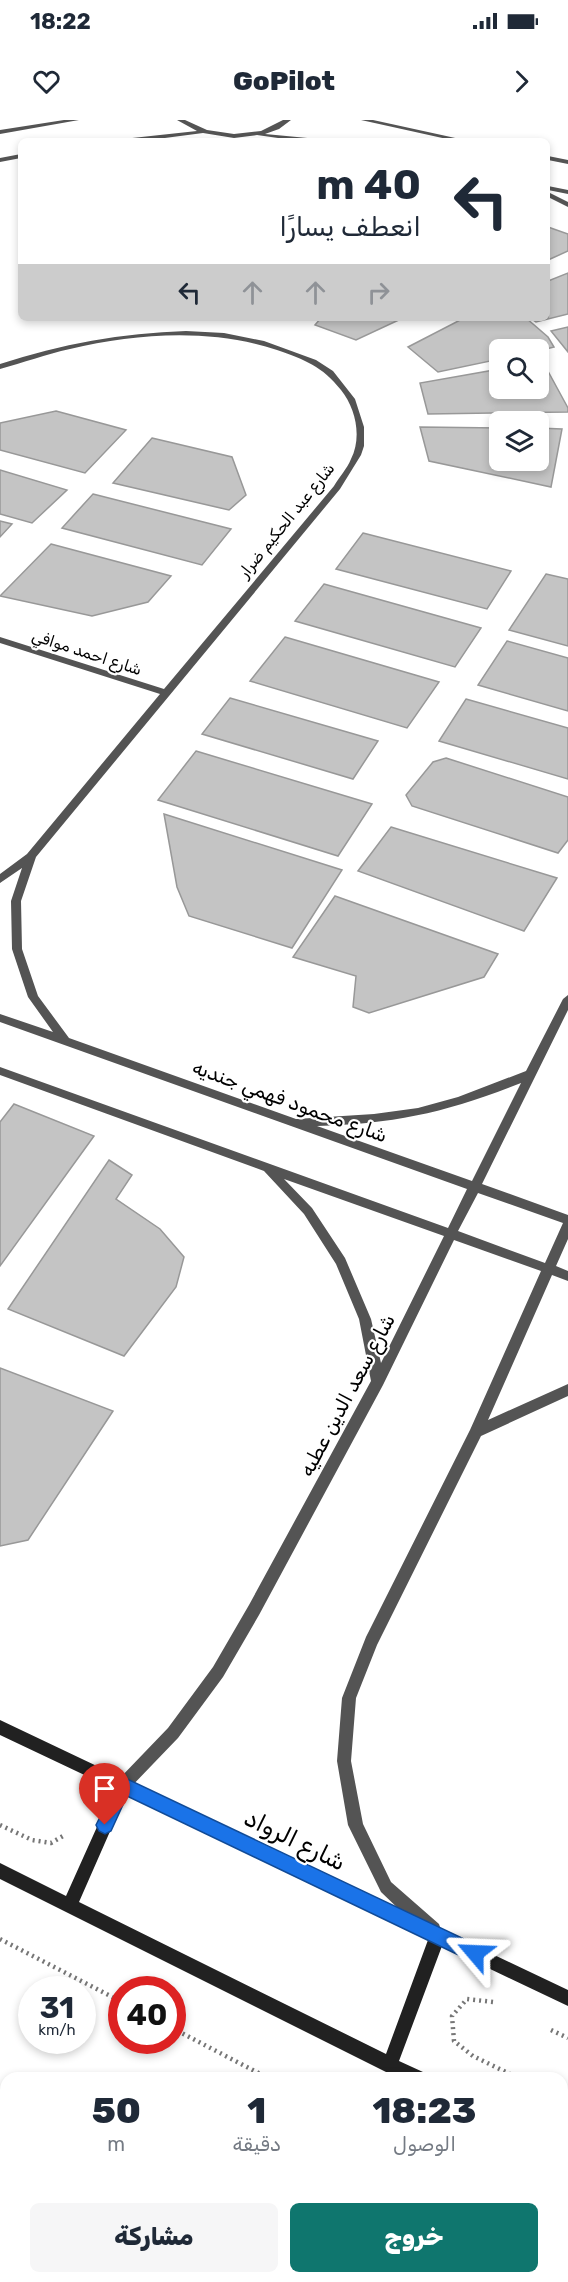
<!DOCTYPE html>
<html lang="ar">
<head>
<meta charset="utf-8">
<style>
	:root { --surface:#fff; --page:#f6f6f7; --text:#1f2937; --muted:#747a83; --accent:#0f766e }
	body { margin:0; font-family:Rubik,"Noto Naskh Arabic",sans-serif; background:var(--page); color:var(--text); direction:rtl; height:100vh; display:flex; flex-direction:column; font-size:22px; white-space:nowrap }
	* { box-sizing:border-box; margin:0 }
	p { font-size:20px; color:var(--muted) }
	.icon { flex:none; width:33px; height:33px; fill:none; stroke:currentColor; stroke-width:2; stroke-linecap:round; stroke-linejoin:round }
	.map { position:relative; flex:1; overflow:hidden; direction:ltr }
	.details { position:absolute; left:0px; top:1952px; width:568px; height:212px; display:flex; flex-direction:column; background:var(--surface); border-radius:18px 18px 0 0; box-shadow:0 3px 9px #0003; direction:rtl }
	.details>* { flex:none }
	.hud { position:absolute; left:18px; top:18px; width:532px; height:183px; border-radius:9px; box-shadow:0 3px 9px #0003; direction:rtl; background:#fff; color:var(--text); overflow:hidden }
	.buttons { position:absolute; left:489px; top:219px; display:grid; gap:12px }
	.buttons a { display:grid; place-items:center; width:60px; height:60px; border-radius:9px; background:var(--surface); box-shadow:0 3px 9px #0003; font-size:30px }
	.speed { position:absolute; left:18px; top:1856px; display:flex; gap:12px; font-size:30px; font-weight:700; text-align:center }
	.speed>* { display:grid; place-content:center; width:78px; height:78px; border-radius:50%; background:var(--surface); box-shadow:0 3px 9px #0003; line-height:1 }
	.speed small { font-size:15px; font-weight:400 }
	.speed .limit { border:9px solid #d22; background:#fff; color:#111 }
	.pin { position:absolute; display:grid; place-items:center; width:51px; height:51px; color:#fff; margin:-62px -26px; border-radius:50% 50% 50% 0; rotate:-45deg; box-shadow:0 0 6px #0007 }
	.pin .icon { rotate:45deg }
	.me { position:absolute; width:66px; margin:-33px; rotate:296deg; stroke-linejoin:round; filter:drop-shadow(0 0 4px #0008) }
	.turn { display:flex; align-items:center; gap:21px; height:126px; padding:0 30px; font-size:27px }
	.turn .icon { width:78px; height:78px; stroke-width:2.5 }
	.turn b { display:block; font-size:42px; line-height:51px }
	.lanes { display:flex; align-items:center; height:57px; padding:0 30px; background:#0003; justify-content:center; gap:30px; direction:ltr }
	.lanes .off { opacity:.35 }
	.eta { display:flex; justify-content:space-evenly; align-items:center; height:102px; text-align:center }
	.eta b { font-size:36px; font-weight:800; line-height:42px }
	.button { display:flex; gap:12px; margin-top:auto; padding:12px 30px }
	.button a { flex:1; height:69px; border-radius:9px; background:var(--accent); color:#fff; font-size:24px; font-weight:800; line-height:69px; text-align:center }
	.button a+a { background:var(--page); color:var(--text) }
	.status { display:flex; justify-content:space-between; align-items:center; height:42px; padding:0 30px; background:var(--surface); direction:ltr }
	.status svg { height:16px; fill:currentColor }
	header { display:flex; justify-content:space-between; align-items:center; height:78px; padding:0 30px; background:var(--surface); font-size:27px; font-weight:800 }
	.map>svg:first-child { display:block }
	.building { fill:#c4c4c4; stroke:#989898; stroke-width:1.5 }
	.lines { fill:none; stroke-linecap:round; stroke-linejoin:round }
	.path { stroke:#767676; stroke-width:4.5; stroke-dasharray:2 4; stroke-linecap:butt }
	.street { fill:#545454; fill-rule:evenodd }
	.secondary { fill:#212121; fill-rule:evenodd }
	.route { fill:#1a73e8; stroke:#114b97; stroke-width:1.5 }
	.labels { text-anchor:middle; stroke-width:4.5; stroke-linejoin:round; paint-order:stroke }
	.far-street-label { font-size:16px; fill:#000; stroke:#fff }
	.street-label { font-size:20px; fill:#000; stroke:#fff }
	.near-street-label { font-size:24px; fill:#000; stroke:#fff }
</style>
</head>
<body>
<div class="status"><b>18:22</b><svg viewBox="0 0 49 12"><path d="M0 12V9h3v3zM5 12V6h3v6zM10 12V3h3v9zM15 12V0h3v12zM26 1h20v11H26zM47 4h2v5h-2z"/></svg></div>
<header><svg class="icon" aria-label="forward" viewBox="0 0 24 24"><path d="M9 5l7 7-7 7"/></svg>GoPilot<svg class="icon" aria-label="heart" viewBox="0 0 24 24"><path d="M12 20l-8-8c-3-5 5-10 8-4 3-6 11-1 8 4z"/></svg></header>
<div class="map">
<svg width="568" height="2162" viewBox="0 0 568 2162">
	<rect width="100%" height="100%" fill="#fff"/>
	<g class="building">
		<polygon points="548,107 568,114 568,131 548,140"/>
		<polygon points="568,153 568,194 536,202 530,198 548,198 548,161"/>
		<polygon points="321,198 403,198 356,220 315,205"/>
		<polygon points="464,198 526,198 548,217 554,227 538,231 500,230 500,239 438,252 408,227"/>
		<polygon points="568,207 568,232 551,211"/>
		<polygon points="543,242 568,288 568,292 428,294 420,263 500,249 500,268 538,268 538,243"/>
		<polygon points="56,291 126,310 85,353 0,330 0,303"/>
		<polygon points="420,307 500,308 500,340 538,340 538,308 562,309 551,367 429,341"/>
		<polygon points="152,318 232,337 246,375 229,390 113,363"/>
		<polygon points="0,350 67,370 32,403 0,394"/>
		<polygon points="93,374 231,409 202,445 62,408"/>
		<polygon points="0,401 12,404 0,417"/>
		<polygon points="363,413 511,451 487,489 336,449"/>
		<polygon points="51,424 171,456 148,482 92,496 0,476"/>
		<polygon points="546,454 568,459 568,526 509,510"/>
		<polygon points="324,464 481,508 455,547 295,501"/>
		<polygon points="285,517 439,562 407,608 250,561"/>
		<polygon points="507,521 568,538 568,591 478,565"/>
		<polygon points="230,578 378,621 353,659 202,614"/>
		<polygon points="466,579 568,608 568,659 439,621"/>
		<polygon points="196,631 372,684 338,736 158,680"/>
		<polygon points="446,638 568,677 568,720 558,733 412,686 406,675 433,642"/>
		<polygon points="164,694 342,750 292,828 189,796 177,767"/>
		<polygon points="391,707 557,758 524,811 358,751"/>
		<polygon points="335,776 498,834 484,857 369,893 353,887 356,856 293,837"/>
		<polygon points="14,984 94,1016 0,1146 0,1002"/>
		<polygon points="109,1040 132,1055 116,1079 160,1109 184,1137 176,1167 124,1236 8,1189"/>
		<polygon points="0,1248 113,1291 28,1420 0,1426"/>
	</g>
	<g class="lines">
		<g class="path">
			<polyline points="0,1705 32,1720 51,1723 63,1716"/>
			<polyline points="0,1819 122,1882"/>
			<polyline points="493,1882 467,1879 452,1896 454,1921 473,1936 518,1958"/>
			<polyline points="172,1908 268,1958"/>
			<polyline points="551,1910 568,1918"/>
			<polyline points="562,1979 568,1982"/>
			<polyline points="562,2110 568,2113"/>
		</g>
		<g class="street">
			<polygon points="64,0 79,0 0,14 0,10"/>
			<polygon points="177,0 185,0 207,10 234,14 261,11 283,0 291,0 279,9 265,14 318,19 321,21 299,21 257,15 234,18 203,13 142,21 120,21 123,19 197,11"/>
			<polygon points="361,0 373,0 469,21 456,21"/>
			<polygon points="21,34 21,38 0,42 0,38"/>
			<polygon points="548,36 568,40 568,44 548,40"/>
			<polygon points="548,66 568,70 568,74 548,70"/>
			<polygon points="548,72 568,82 568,87 548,77"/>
			<path d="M 186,211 L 224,213 L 264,221 L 316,240 L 333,251 L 355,279 L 364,307 L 364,326 L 361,335 L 340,369 L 36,737 L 21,781 L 22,829 L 38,876 L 69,918 L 296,999 L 374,994 L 418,988 L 458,977 L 526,951 L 563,879 L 568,875 L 568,890 L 482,1064 L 568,1095 L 568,1119 L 556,1146 L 568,1151 L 568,1161 L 552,1155 L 488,1300 L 568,1264 L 568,1276 L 481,1316 L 377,1525 L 356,1578 L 351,1641 L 363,1704 L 391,1762 L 439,1804 L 441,1810 L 439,1816 L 433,1818 L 427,1816 L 381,1772 L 348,1705 L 337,1641 L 342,1578 L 366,1517 L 470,1310 L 541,1151 L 454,1120 L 383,1265 L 259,1495 L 223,1557 L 178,1618 L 128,1670 L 123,1672 L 118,1670 L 116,1665 L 118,1660 L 168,1608 L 213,1547 L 249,1485 L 371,1261 L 359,1199 L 336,1144 L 304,1094 L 264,1051 L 0,955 L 0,947 L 448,1108 L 467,1069 L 0,902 L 0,894 L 53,912 L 28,877 L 12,829 L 11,781 L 22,748 L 0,763 L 0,754 L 27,734 L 160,574 L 0,523 L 0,517 L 164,569 L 334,366 C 339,357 347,349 351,339 C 362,317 356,289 341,270 C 322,246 305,240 277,230 C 211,208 137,213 70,229 C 46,234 23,243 0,249 L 0,244 C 61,224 122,213 186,211 ZM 521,963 L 472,1061 L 317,1006 C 395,1004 448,992 521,963 ZM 284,1059 L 444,1116 L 381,1243 L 371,1199 L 345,1138 L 312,1088 ZM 478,1073 L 563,1103 L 545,1143 L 458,1111 Z"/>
		</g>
		<g class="secondary">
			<path d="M 0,1600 L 568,1870 L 568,1886 L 442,1826 L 399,1941 L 423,1952 L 425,1958 L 398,1958 L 0,1759 L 0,1743 L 66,1776 L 114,1669 L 0,1615 ZM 126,1675 L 428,1820 L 386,1934 L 79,1782 Z"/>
			<polygon points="562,2023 568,2025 568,2042 562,2040"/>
		</g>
	</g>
	<polygon class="route" points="123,1657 481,1827 484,1833 481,1840 475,1842 469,1840 127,1676 111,1711 105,1714 99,1711 96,1705 99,1699 117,1659"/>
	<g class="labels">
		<g class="far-street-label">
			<text transform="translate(286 400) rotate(-51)" y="6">شارع عبد الحكيم ضرار</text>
			<text transform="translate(87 532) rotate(18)" y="6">شارع احمد موافي</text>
		</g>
		<g class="street-label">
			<text transform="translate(290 981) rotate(20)" y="7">شارع محمود فهمي جنديه</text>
			<text transform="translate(347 1275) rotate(-62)" y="7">شارع سعد الدين عطيه</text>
		</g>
		<g class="near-street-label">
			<text transform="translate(295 1720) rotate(26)" y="8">شارع الرواد</text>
		</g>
	</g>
</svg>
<div class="buttons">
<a><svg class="icon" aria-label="search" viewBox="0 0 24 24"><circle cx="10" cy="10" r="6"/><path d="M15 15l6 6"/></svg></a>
<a><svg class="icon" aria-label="layers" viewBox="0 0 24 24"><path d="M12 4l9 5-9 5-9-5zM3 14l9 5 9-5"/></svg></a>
</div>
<div class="speed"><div>31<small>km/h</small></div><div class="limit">40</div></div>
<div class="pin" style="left:105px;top:1705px;background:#d93025"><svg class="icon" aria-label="arrive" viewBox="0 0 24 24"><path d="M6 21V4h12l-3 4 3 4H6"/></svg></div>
<svg class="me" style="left:475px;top:1833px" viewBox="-20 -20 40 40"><path d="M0-17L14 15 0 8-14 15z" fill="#1a73e8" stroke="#fff" stroke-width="4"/></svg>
<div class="hud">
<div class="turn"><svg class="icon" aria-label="left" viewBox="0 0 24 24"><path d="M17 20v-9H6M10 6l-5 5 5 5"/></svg><div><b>40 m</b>انعطف يسارًا</div></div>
<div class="lanes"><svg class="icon" aria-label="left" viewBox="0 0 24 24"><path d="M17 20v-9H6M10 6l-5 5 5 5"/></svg><svg class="icon off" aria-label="ahead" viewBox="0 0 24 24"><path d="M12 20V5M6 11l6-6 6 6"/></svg><svg class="icon off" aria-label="ahead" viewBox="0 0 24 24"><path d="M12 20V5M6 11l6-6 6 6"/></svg><svg class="icon off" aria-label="right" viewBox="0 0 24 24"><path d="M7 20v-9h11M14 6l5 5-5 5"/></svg></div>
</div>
<section class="details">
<div class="eta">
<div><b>18:23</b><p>الوصول</p></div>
<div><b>1</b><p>دقيقة</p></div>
<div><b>50</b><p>m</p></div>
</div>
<div class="button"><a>خروج</a><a>مشاركة</a></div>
</section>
</div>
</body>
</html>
